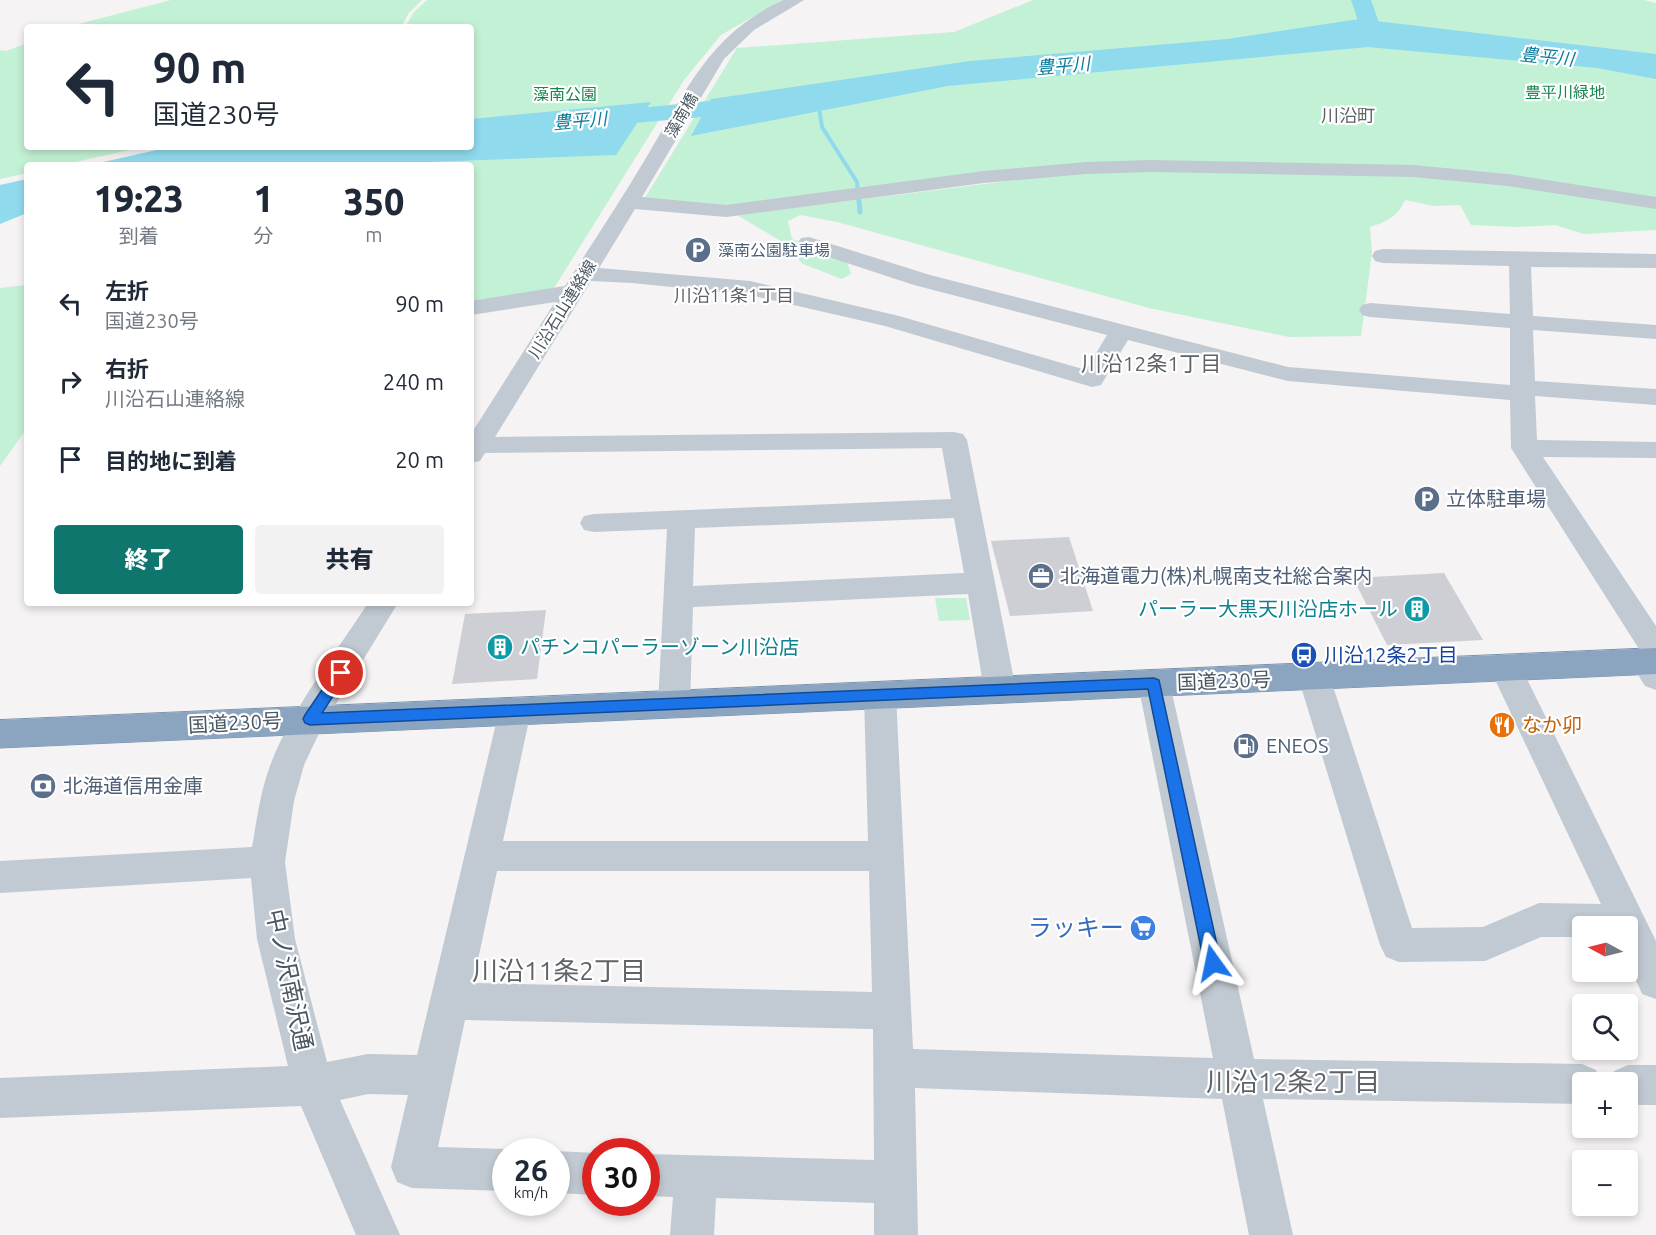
<!DOCTYPE html>
<html lang="ja">
<head>
<meta charset="utf-8">
<style>
	:root { --surface:#fff; --page:#f2f2f3; --text:#1f2937; --muted:#747a83; --accent:#0f766e }
	body { margin:0; font-family:Ubuntu,"Noto Sans JP",sans-serif; background:var(--page); color:var(--text); height:100vh; display:flex; flex-direction:column; font-size:22px; white-space:nowrap }
	* { box-sizing:border-box; margin:0 }
	p { font-size:20px; color:var(--muted) }
	.icon { flex:none; width:33px; height:33px; fill:none; stroke:currentColor; stroke-width:2; stroke-linecap:round; stroke-linejoin:round }
	.map { position:relative; flex:1; overflow:hidden }
	.sheet { position:absolute; left:24px; top:162px; width:450px; height:444px; display:flex; flex-direction:column; background:var(--surface); border-radius:6px; box-shadow:0 3px 9px #0003 }
	.sheet>* { flex:none }
	.guide { position:absolute; left:24px; top:24px; width:450px; height:126px; border-radius:6px; box-shadow:0 3px 9px #0003; background:#fff; color:var(--text); overflow:hidden }
	.needle { width:39px; rotate:277deg }
	.buttons { position:absolute; left:1572px; top:916px; display:grid; gap:12px }
	.buttons a { display:grid; place-items:center; width:66px; height:66px; border-radius:6px; background:var(--surface); box-shadow:0 3px 9px #0003; font-size:30px }
	.speed { position:absolute; left:492px; top:1138px; display:flex; gap:12px; font-size:30px; font-weight:700; text-align:center }
	.speed>* { display:grid; place-content:center; width:78px; height:78px; border-radius:50%; background:var(--surface); box-shadow:0 3px 9px #0003; line-height:1 }
	.speed small { font-size:15px; font-weight:400 }
	.speed .limit { border:9px solid #d22; background:#fff; color:#111 }
	.pin { position:absolute; display:grid; place-items:center; width:51px; height:51px; color:#fff; margin:-26px; border:3px solid #fff; border-radius:50%; box-shadow:0 2px 6px #0007 }
	.me { position:absolute; width:66px; margin:-33px; rotate:348deg; stroke-linejoin:round; filter:drop-shadow(0 0 4px #0008) }
	.turn { display:flex; align-items:center; gap:21px; height:126px; padding:0 30px; font-size:27px }
	.turn .icon { width:78px; height:78px; stroke-width:2.5 }
	.turn b { display:block; font-size:42px; line-height:51px }
	.eta { display:flex; justify-content:space-evenly; align-items:center; height:102px; text-align:center }
	.eta b { font-size:36px; font-weight:800; line-height:42px }
	.primary-button { display:flex; gap:12px; margin-top:auto; padding:12px 30px }
	.primary-button a { flex:1; height:69px; border-radius:6px; background:var(--accent); color:#fff; font-size:24px; font-weight:800; line-height:69px; text-align:center }
	.primary-button a+a { background:var(--page); color:var(--text) }
	ul { padding:0; list-style:none }
	li { display:flex; align-items:center; gap:18px; height:78px; padding:0 30px }
	li div { flex:1 }
	li b { display:block; font-size:22px }
	li em { font-style:normal }
	.map>svg:first-child { display:block }
	.green { fill:#c3f1d5 }
	.water { fill:#90daee }
	.lines { fill:none; stroke-linecap:round; stroke-linejoin:round }
	.stream-far1 { stroke:#90daee; stroke-width:4 }
	.stream { stroke:#90daee; stroke-width:5 }
	.river { fill:#90daee; fill-rule:evenodd }
	.building { fill:#cdcfd5 }
	.highway-casing { stroke:#7690ad; stroke-width:1 }
	.minor { fill:#c1cad2; fill-rule:evenodd }
	.highway { fill:#8ba5c1; fill-rule:evenodd }
	.route { fill:#1a73e8; stroke:#114b97; stroke-width:1.5 }
	.labels { text-anchor:middle; stroke-width:4.5; stroke-linejoin:round; paint-order:stroke }
	.far-park-label { font-size:16px; fill:#17864f; stroke:#fff }
	.far-street-label { font-size:16px; fill:#4a5661; stroke:#fff }
	.far-service-label { font-size:16px; fill:#4e5e75; stroke:#fff; text-anchor:start }
	.far-water-label { font-size:18px; font-style:italic; fill:#0c7c9b; stroke:#fff }
	.far-quarter-label { font-size:18px; fill:#5f6368; stroke:#fff }
	.far-neighbourhood-label { font-size:18px; fill:#5f6368; stroke:#fff }
	.service-label { font-size:20px; fill:#4e5e75; stroke:#fff; text-anchor:start }
	.culture-label { font-size:20px; fill:#0d838f; stroke:#fff; text-anchor:end }
	.transit-label { font-size:20px; fill:#164399; stroke:#fff; text-anchor:start }
	.street-label { font-size:20px; fill:#4a5661; stroke:#fff }
	.food-label { font-size:20px; fill:#c56008; stroke:#fff; text-anchor:start }
	.neighbourhood-label { font-size:21px; fill:#5f6368; stroke:#fff }
	.near-shop-label { font-size:24px; fill:#366cbe; stroke:#fff; text-anchor:end }
	.near-street-label { font-size:24px; fill:#4a5661; stroke:#fff }
	.near-neighbourhood-label { font-size:26px; fill:#5f6368; stroke:#fff }
</style>
</head>
<body>
<div class="map">
<svg width="1656" height="1235" viewBox="0 0 1656 1235">
	<rect width="100%" height="100%" fill="#f5f3f3"/>
	<g class="green">
		<polygon points="171,0 422,0 409,13 401,27 67,27"/>
		<polygon points="427,0 782,0 721,35 684,80 551,293 471,305 471,165 302,165 471,147 471,27 405,27 414,12"/>
		<polygon points="1033,0 1644,0 1656,3 1656,200 1536,180 1140,163 730,208 643,201 737,48 954,32"/>
		<polygon points="27,43 27,147 143,147 62,165 27,165 27,173 0,179 0,50 6,51"/>
		<path d="M 1095,170 L 1404,174 L 1510,183 L 1656,207 L 1656,230 L 1584,234 L 1555,225 L 1517,227 L 1471,225 L 1460,205 L 1434,206 L 1405,200 C 1398,216 1387,222 1370,227 L 1372,253 L 1361,336 L 1289,337 L 1149,308 L 837,222 L 800,215 L 788,221 L 792,239 L 847,262 L 851,274 L 842,279 L 803,264 L 781,241 L 737,215 Z"/>
		<polygon points="27,285 27,428 0,466 0,288"/>
		<polygon points="935,598 966,598 970,620 939,621"/>
	</g>
	<g class="water">
		<polygon points="1359,19 1656,54 1656,79 1597,68 1368,47 948,86 691,136 711,99 970,61 1227,39"/>
		<polygon points="651,102 616,155 345,165 90,165 170,147 471,147 471,119"/>
		<polygon points="27,179 27,213 0,224 0,185"/>
	</g>
	<g class="lines">
		<polyline class="stream-far1" points="818,102 822,127 857,182 859,203"/>
		<polyline class="stream" points="859,201 860,212"/>
		<g class="river">
			<polygon points="1351,0 1371,0 1385,40 1382,45 1374,47 1366,45"/>
			<polygon points="758,96 766,98 770,103 766,108 724,115 590,127 581,125 578,120 581,115 590,113"/>
		</g>
	</g>
	<g class="building">
		<polygon points="1069,537 1093,611 1010,616 991,541"/>
		<polygon points="1444,573 1483,640 1387,645 1353,578"/>
		<polygon points="546,610 537,679 452,684 465,614"/>
	</g>
	<g class="lines">
		<defs>
			<polygon id="highway" points="1656,648 1656,674 0,748 0,720"/>
		</defs>
		<use href="#highway" class="highway-casing"/>
		<g class="minor">
			<path d="M 783,0 L 804,0 L 754,30 L 724,59 L 642,197 L 726,205 L 984,171 L 1086,162 L 1151,160 L 1413,165 L 1508,174 L 1656,197 L 1656,209 L 1508,186 L 1413,177 L 1151,172 L 1086,174 L 984,183 L 726,217 L 635,209 L 599,268 L 750,281 L 899,316 L 1086,370 L 1107,335 L 914,285 L 801,248 L 798,243 L 801,238 L 809,237 L 930,275 L 1288,367 L 1510,385 L 1510,328 L 1370,317 L 1362,315 L 1359,310 L 1362,305 L 1370,303 L 1510,314 L 1509,266 L 1383,263 L 1375,261 L 1372,256 L 1375,251 L 1383,249 L 1656,254 L 1656,268 L 1531,267 L 1533,316 L 1656,325 L 1656,339 L 1533,330 L 1535,381 L 1656,389 L 1656,405 L 1535,396 L 1537,440 L 1656,442 L 1656,458 L 1543,457 L 1656,626 L 1656,690 L 1645,686 L 1630,662 L 1635,654 L 1641,652 L 1511,448 L 1510,400 L 1288,381 L 1128,340 L 1101,385 L 1092,387 L 885,326 L 750,295 L 632,283 L 591,281 L 495,437 L 954,432 L 963,434 L 967,440 L 1016,690 L 1011,699 L 1000,702 L 989,699 L 984,690 L 968,594 L 693,607 L 690,705 L 685,714 L 674,717 L 663,714 L 658,705 L 667,529 L 594,532 L 584,530 L 580,523 L 584,516 L 594,514 L 951,499 L 942,448 L 485,453 L 480,461 L 471,463 L 471,434 L 555,302 L 471,315 L 471,301 L 565,286 C 591,245 618,205 643,163 C 684,95 707,35 783,0 ZM 954,518 L 964,573 L 693,586 L 695,528 Z"/>
			<path d="M 368,603 L 398,603 L 323,725 L 304,765 L 294,801 L 285,862 L 295,939 L 327,1062 L 368,1054 L 417,1055 L 499,711 L 504,702 L 515,698 L 526,702 L 531,711 L 503,841 L 868,841 L 864,695 L 869,686 L 880,683 L 891,686 L 896,695 L 913,1049 L 1213,1058 L 1138,684 L 1143,675 L 1154,672 L 1165,675 L 1170,684 L 1254,1059 L 1582,1064 L 1596,1070 L 1602,1083 L 1582,1083 L 1582,1104 L 1263,1099 L 1293,1235 L 1249,1235 L 1222,1099 L 915,1088 L 918,1235 L 874,1235 L 874,1203 L 716,1198 L 714,1235 L 670,1235 L 673,1197 L 646,1196 L 646,1154 L 874,1160 L 873,1029 L 465,1020 L 438,1147 L 506,1149 L 514,1152 L 506,1152 L 506,1191 L 412,1188 L 397,1182 L 391,1167 L 408,1095 L 368,1094 L 340,1100 L 400,1235 L 356,1235 L 301,1106 L 0,1118 L 0,1078 L 288,1066 L 257,939 L 251,878 L 0,893 L 0,861 L 252,847 C 257,820 260,792 270,766 C 290,711 336,653 368,603 ZM 497,871 L 869,871 L 872,992 L 473,983 Z"/>
			<polygon points="1506,657 1517,661 1522,669 1656,941 1656,999 1642,994 1628,962 1628,927 1582,927 1582,937 1541,937 1485,961 1399,962 1386,957 1380,945 1298,677 1303,669 1314,665 1325,669 1330,677 1412,928 1483,927 1539,903 1601,904 1490,669 1495,661"/>
			<polygon points="1628,1065 1656,1065 1656,1105 1628,1105 1628,1083 1608,1083 1614,1071"/>
			<polygon points="556,1151 596,1153 596,1195 556,1193 556,1152 553,1152"/>
		</g>
		<use href="#highway" class="highway"/>
	</g>
	<polygon class="route" points="341,668 348,673 322,713 1154,678 1159,680 1221,963 1219,968 1213,971 1207,968 1204,963 1148,689 310,725 305,723 303,719 305,715 336,669"/>
	<defs>
		<symbol id="parking-disc" viewBox="-11 -11 22 22"><circle r="9.5" fill="#5c6f8a" stroke="#fff"/><path d="M-3.5-5.5H1a3.5 3.5 0 0 1 0 7H-1V5.5H-3.5ZM-1-3.4V-.6H.8a1.4 1.4 0 0 0 0-2.8Z" fill="#fff"/></symbol>
		<symbol id="office-disc" viewBox="-11 -11 22 22"><circle r="9.5" fill="#5c6f8a" stroke="#fff"/><path d="M-6-3h4V-5.5h4V-3h4V5H-6ZM-1-4.5V-3h2v-1.5ZM-6 0V1H6V0Z" fill="#fff"/></symbol>
		<symbol id="building-disc" viewBox="-11 -11 22 22"><circle r="9.5" fill="#0f9aa8" stroke="#fff"/><path d="M-4-6H4V6H1V3H-1V6H-4ZM-2.5-4.3h1.7v1.8h-1.7ZM.8-4.3h1.7v1.8H.8ZM-2.5-1h1.7V.8h-1.7ZM.8-1h1.7V.8H.8Z" fill="#fff"/></symbol>
		<symbol id="bus-disc" viewBox="-11 -11 22 22"><circle r="9.5" fill="#1a4fb4" stroke="#fff"/><path d="M-5-6H5V4H4V6H2V4H-2V6H-4V4H-5ZM-3.5-4V0h7V-4ZM-3.5 1.2v1.5H-2V1.2ZM2 1.2v1.5H3.5V1.2Z" fill="#fff"/></symbol>
		<symbol id="restaurant-disc" viewBox="-11 -11 22 22"><circle r="9.5" fill="#e8710a" stroke="#fff"/><path d="M-5-6h1v4h1v-4h1v4h1v-4h1v5L-1.5 .5V6h-2V.5L-5-1ZM5-6V6H3V1.5H1.5Q1.5-4 5-6Z" fill="#fff"/></symbol>
		<symbol id="fuel-disc" viewBox="-11 -11 22 22"><circle r="9.5" fill="#5c6f8a" stroke="#fff"/><path d="M-5.5-6h7V0h2V4h1.3V-2.5L3-4.5l.8-.8L6-3V5H2.5V1h-1V6h-7ZM-4.2-4.7v3.2H.2V-4.7Z" fill="#fff"/></symbol>
		<symbol id="bank-disc" viewBox="-11 -11 22 22"><circle r="9.5" fill="#5c6f8a" stroke="#fff"/><path d="M-6-4H6V4H-6ZM0-2.3a2.3 2.3 0 1 0 0 4.6a2.3 2.3 0 1 0 0-4.6Z" fill="#fff"/></symbol>
		<symbol id="supermarket-disc" viewBox="-11 -11 22 22"><circle r="9.5" fill="#3f7fe0" stroke="#fff"/><path d="M-6-5.5h2.5l.6 2H6L4.5 2H-2.5L-4.4-4H-6ZM-1.5 3.2a1.3 1.3 0 1 0 .1 0ZM3 3.2a1.3 1.3 0 1 0 .1 0Z" fill="#fff"/></symbol>
	</defs>
	<g fill-rule="evenodd">
		<use href="#parking-disc" x="683" y="235" width="30" height="30"/>
		<use href="#parking-disc" x="1412" y="484" width="30" height="30"/>
		<use href="#office-disc" x="1026" y="561" width="30" height="30"/>
		<use href="#building-disc" x="1402" y="594" width="30" height="30"/>
		<use href="#building-disc" x="485" y="632" width="30" height="30"/>
		<use href="#bus-disc" x="1289" y="640" width="30" height="30"/>
		<use href="#restaurant-disc" x="1487" y="710" width="30" height="30"/>
		<use href="#fuel-disc" x="1231" y="731" width="30" height="30"/>
		<use href="#bank-disc" x="28" y="771" width="30" height="30"/>
		<use href="#supermarket-disc" x="1128" y="913" width="30" height="30"/>
	</g>
	<g class="labels">
		<g class="far-park-label">
			<text x="1565" y="98">豊平川緑地</text>
			<text x="565" y="100">藻南公園</text>
		</g>
		<g class="far-street-label">
			<text transform="translate(681 115) rotate(-60)" y="6">藻南橋</text>
			<text transform="translate(562 309) rotate(-58)" y="6">川沿石山連絡線</text>
		</g>
		<g class="far-service-label">
			<text x="718" y="256">藻南公園駐車場</text>
		</g>
		<g class="far-water-label">
			<text transform="translate(1547 57) rotate(6)" y="6">豊平川</text>
			<text transform="translate(1063 66) rotate(-5)" y="6">豊平川</text>
			<text transform="translate(580 121) rotate(-5)" y="6">豊平川</text>
		</g>
		<g class="far-quarter-label">
			<text x="1348" y="122">川沿町</text>
		</g>
		<g class="far-neighbourhood-label">
			<text x="734" y="302">川沿11条1丁目</text>
		</g>
		<g class="service-label">
			<text x="1446" y="506">立体駐車場</text>
			<text x="1060" y="583">北海道電力(株)札幌南支社総合案内</text>
			<text x="1266" y="753">ENEOS</text>
			<text x="63" y="793">北海道信用金庫</text>
		</g>
		<g class="culture-label">
			<text x="1398" y="616">パーラー大黒天川沿店ホール</text>
			<text x="520" y="654" text-anchor="start">パチンコパーラーゾーン川沿店</text>
		</g>
		<g class="transit-label">
			<text x="1324" y="662">川沿12条2丁目</text>
		</g>
		<g class="street-label">
			<text transform="translate(1224 681) rotate(-2)" y="7">国道230号</text>
			<text transform="translate(235 723) rotate(-3)" y="7">国道230号</text>
		</g>
		<g class="food-label">
			<text x="1522" y="732">なか卯</text>
		</g>
		<g class="neighbourhood-label">
			<text x="1151" y="371">川沿12条1丁目</text>
		</g>
		<g class="near-shop-label">
			<text x="1124" y="936">ラッキー</text>
		</g>
		<g class="near-street-label">
			<text transform="translate(289 980) rotate(78)" y="8">中ノ沢南沢通</text>
		</g>
		<g class="near-neighbourhood-label">
			<text x="559" y="980">川沿11条2丁目</text>
			<text x="1293" y="1091">川沿12条2丁目</text>
		</g>
	</g>
</svg>
<div class="buttons">
<a><svg class="needle" viewBox="-14 -14 28 28"><path d="M0-13l5 13h-10z" fill="#e53935"/><path d="M0 13l5-13h-10z" fill="#747a83"/></svg></a>
<a><svg class="icon" aria-label="search" viewBox="0 0 24 24"><circle cx="10" cy="10" r="6"/><path d="M15 15l6 6"/></svg></a>
<a>+</a>
<a>−</a>
</div>
<div class="speed"><div>26<small>km/h</small></div><div class="limit">30</div></div>
<div class="pin" style="left:341px;top:673px;background:#d93025"><svg class="icon" aria-label="arrive" viewBox="0 0 24 24"><path d="M6 21V4h12l-3 4 3 4H6"/></svg></div>
<svg class="me" style="left:1213px;top:963px" viewBox="-20 -20 40 40"><path d="M0-17L14 15 0 8-14 15z" fill="#1a73e8" stroke="#fff" stroke-width="4"/></svg>
<div class="guide">
<div class="turn"><svg class="icon" aria-label="left" viewBox="0 0 24 24"><path d="M17 20v-9H6M10 6l-5 5 5 5"/></svg><div><b>90 m</b>国道230号</div></div>
</div>
<section class="sheet">
<div class="eta">
<div><b>19:23</b><p>到着</p></div>
<div><b>1</b><p>分</p></div>
<div><b>350</b><p>m</p></div>
</div>
<ul>
<li><svg class="icon" aria-label="left" viewBox="0 0 24 24"><path d="M17 20v-9H6M10 6l-5 5 5 5"/></svg><div><b>左折</b><p>国道230号</p></div><em>90 m</em></li>
<li><svg class="icon" aria-label="right" viewBox="0 0 24 24"><path d="M7 20v-9h11M14 6l5 5-5 5"/></svg><div><b>右折</b><p>川沿石山連絡線</p></div><em>240 m</em></li>
<li><svg class="icon" aria-label="arrive" viewBox="0 0 24 24"><path d="M6 21V4h12l-3 4 3 4H6"/></svg><div><b>目的地に到着</b></div><em>20 m</em></li>
</ul>
<div class="primary-button"><a>終了</a><a>共有</a></div>
</section>
</div>
</body>
</html>
